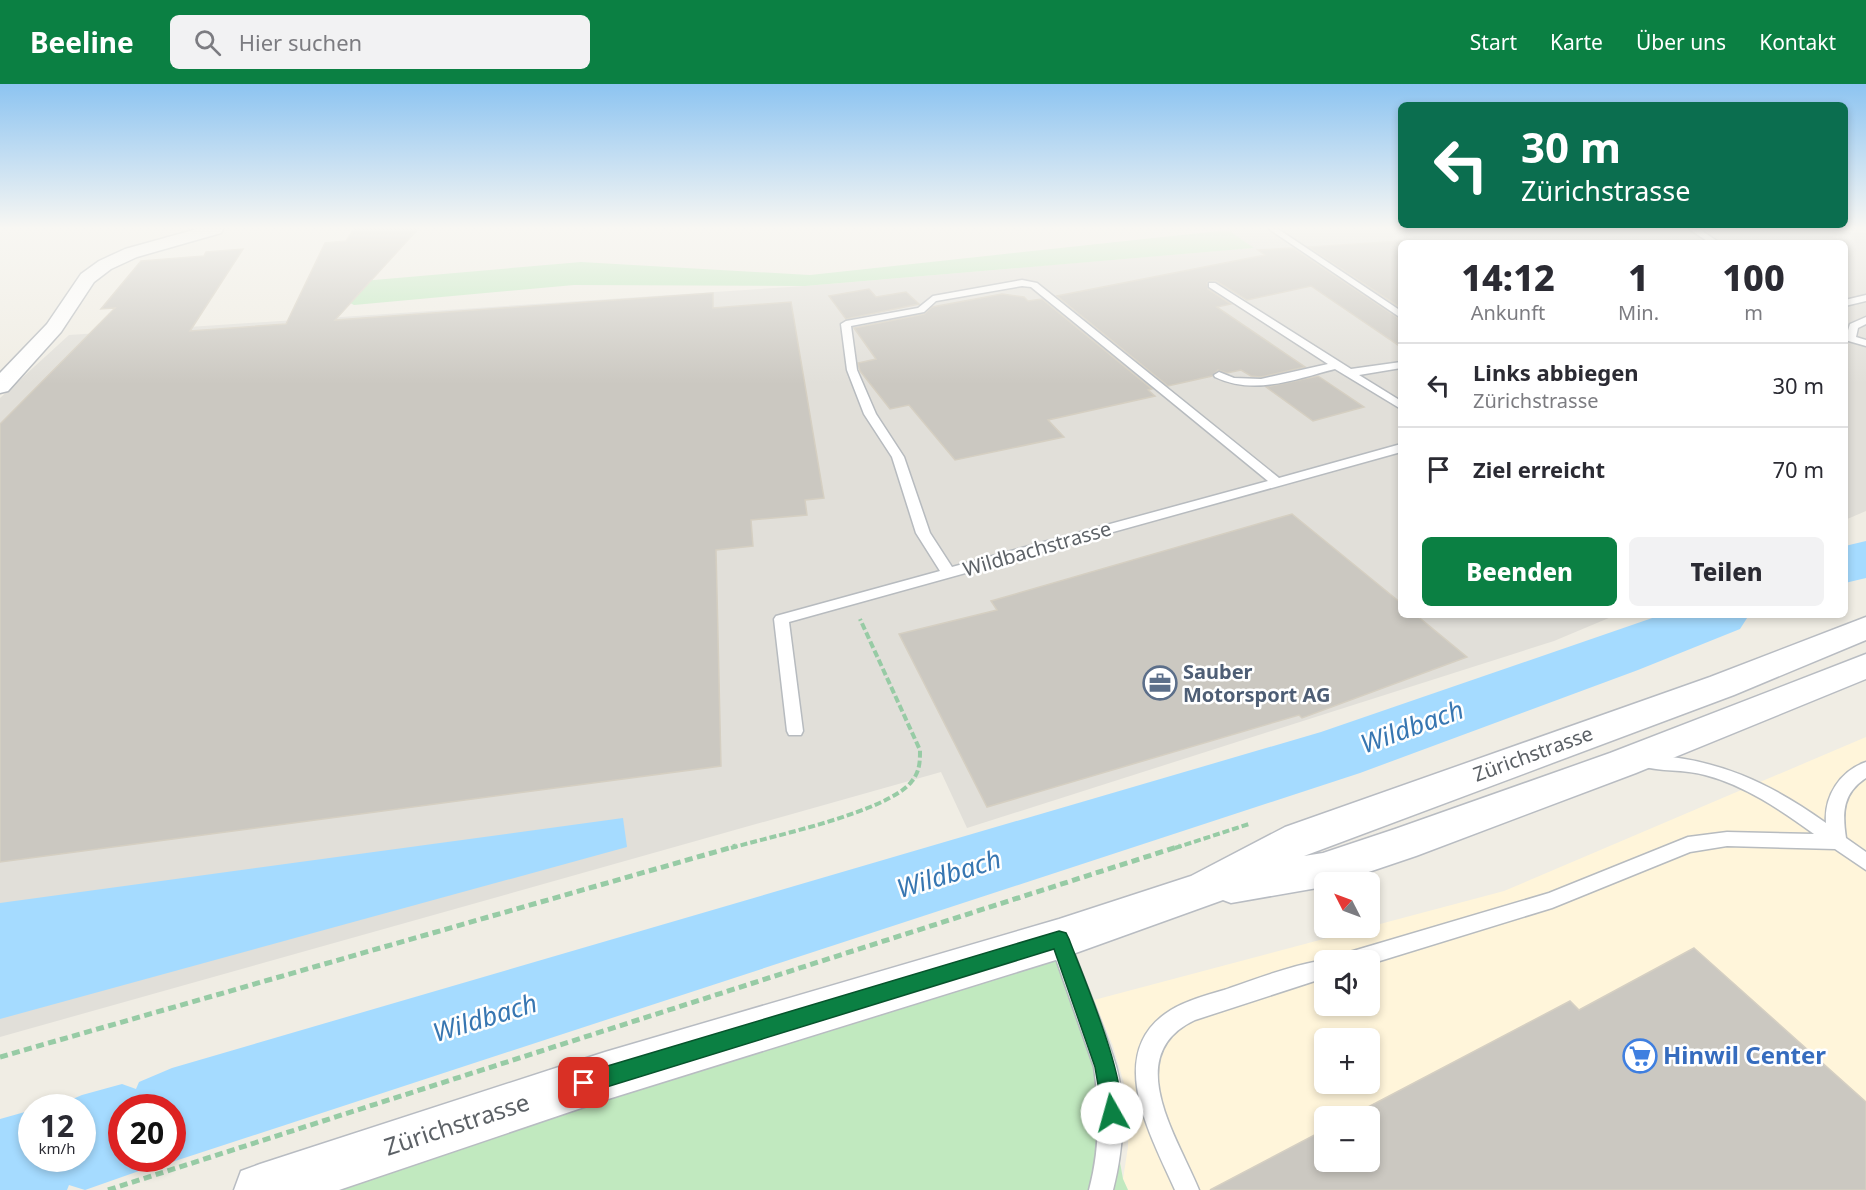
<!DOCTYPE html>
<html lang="de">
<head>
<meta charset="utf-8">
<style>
	:root { --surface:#fff; --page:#f2f2f3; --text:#2b2b33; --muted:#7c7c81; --line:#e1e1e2; --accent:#0b8043 }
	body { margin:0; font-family:"Noto Sans",sans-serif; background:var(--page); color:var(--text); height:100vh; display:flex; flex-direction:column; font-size:22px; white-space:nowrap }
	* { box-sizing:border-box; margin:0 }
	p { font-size:20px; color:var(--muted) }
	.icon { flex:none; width:33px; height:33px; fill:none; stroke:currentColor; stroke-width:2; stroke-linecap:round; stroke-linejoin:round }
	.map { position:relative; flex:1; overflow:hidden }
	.sheet { position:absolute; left:1398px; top:156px; width:450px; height:378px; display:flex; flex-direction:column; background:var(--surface); border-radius:9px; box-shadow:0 3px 9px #0003 }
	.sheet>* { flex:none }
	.top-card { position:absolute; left:1398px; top:18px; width:450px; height:126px; border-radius:9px; box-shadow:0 3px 9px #0003; background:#0b6e4f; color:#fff; overflow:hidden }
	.needle { width:39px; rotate:312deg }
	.controls { position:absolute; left:1314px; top:788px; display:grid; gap:12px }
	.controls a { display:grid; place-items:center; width:66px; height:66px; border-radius:9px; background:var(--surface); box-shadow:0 3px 9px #0003; font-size:30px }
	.speed { position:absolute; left:18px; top:1010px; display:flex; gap:12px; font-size:30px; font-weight:700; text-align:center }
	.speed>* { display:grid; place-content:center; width:78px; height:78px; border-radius:50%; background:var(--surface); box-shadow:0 3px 9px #0003; line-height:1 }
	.speed small { font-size:15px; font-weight:400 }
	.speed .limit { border:9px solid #d22; background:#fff; color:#111 }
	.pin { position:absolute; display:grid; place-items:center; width:51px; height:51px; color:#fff; margin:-26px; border-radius:12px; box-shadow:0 3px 9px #0006 }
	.me { position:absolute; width:66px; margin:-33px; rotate:353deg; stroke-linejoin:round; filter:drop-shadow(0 0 4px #0008) }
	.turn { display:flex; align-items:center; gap:21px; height:126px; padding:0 24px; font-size:27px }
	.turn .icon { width:78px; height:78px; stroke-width:2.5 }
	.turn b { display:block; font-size:42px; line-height:51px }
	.eta { display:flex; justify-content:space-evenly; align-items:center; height:102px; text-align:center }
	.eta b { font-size:36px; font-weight:800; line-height:42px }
	.action { display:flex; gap:12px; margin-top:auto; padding:12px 24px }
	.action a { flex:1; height:69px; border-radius:9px; background:var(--accent); color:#fff; font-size:24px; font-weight:800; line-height:69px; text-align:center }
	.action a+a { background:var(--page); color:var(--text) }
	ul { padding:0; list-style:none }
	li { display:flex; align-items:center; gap:18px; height:84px; padding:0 24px; border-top:2px solid var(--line) }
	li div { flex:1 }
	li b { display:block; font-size:22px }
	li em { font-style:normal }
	header { display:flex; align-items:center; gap:36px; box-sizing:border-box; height:84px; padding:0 30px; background:var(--accent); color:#fff }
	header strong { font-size:28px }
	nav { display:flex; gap:33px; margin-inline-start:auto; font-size:21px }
	.search { width:420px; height:54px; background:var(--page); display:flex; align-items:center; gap:15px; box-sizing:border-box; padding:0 21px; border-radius:9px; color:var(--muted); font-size:22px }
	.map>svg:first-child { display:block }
	.commercial { fill:#fff5da; fill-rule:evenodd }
	.industrial { fill:#e1dfd9 }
	.green { fill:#c1e9bf }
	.water { fill:#a5dbff }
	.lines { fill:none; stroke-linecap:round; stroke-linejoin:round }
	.river { fill:#a5dbff; fill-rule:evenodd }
	.building { fill:#cbc8c1; stroke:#d5cfc2; stroke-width:1.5 }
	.service-casing { stroke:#b7bbbf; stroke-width:3 }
	.minor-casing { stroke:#b7bbbf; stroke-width:3 }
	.secondary-casing { stroke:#b8bcc2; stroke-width:3 }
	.path-far1 { stroke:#97cba5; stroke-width:4; stroke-dasharray:7 3; stroke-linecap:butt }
	.path { stroke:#97cba5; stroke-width:5; stroke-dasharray:8 4.5; stroke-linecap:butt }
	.service { fill:#fff; fill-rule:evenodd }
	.minor { fill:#fff; fill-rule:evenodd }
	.secondary { fill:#fff; fill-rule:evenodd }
	.route { fill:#0b8043; stroke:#07532c; stroke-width:1.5 }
	.labels { text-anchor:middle; stroke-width:5; stroke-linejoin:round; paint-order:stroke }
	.street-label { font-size:20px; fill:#5c6166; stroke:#fff }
	.service-label { font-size:20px; font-weight:bold; fill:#4e5e75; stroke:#fff; text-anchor:start }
	.near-shop-label { font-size:24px; font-weight:bold; fill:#366cbe; stroke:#fff; text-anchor:start }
	.near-street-label { font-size:24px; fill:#5c6166; stroke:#fff }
	.near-water-label { font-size:26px; font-style:italic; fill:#3776b1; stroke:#fff }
</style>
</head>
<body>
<header>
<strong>Beeline</strong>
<div class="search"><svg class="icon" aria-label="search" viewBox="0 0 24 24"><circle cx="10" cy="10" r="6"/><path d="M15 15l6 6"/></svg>Hier suchen</div>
<nav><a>Start</a><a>Karte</a><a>Über uns</a><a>Kontakt</a></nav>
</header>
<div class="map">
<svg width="1866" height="1106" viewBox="0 0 1866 1106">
	<rect width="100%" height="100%" fill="#f0ede4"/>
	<path class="commercial" d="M 1866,653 L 1866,1106 L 1128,1106 L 1123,1095 L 1128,1063 L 1128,1013 L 1113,962 L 1094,916 L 1504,807 ZM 1324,876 L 1370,876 L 1370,921 L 1324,921 ZM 1324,954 L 1370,954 L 1370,999 L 1324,999 ZM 1324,1032 L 1370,1032 L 1370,1077 L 1324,1077 Z"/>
	<polygon class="industrial" points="1226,145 1729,145 1740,147 1866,149 1866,427 1845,436 1845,159 1401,159 1401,531 1616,531 1554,557 967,744 941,688 0,953 0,314 69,251 805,202 1253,164"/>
	<g class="green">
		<polygon points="1228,146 1254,164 805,202 574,201 354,221 316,201 581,178 810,191"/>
		<polygon points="1059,855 1099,962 1123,1095 1128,1106 271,1106"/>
	</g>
	<polygon class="water" points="623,734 627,763 0,935 0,819"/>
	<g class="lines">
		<g class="river">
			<polygon points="1866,457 1866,494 1845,499 1845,462"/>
			<polygon points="1661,531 1749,531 1740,545 1638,586 1360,689 172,1078 163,1074 172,1074 172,1023 122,1023 122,1074 158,1074 156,1081 85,1106 69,1101 67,1106 0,1106 0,1035 32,1026 32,1074 82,1074 82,1023 54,1023 82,1011 122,1000 136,1005 139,998 172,984 1321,648"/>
		</g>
	</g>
	<g class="building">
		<polygon points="354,145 418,145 335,236 713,209 713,224 791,218 824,414 805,416 807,431 751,436 753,462 716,466 721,682 0,778 0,340 115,224 101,225 141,177 204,172 206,168 243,165 190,247 286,240 325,159 346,157"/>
		<polygon points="1401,157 1401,224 1308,163"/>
		<polygon points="1293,164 1401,236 1401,263 1311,202 1247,216 1216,197 1209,197 1207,199 1208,205 1231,220 1217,223 1305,283 1261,293 1251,292 1241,286 1227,289 1218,286 1212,292 1168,302 1057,212 1265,171 1258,166"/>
		<polygon points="869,205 876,213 906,208 919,220 846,235 829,212"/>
		<polygon points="1002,210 1024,213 1028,217 1042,215 1152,305 1148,306 1155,312 1048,336 1064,353 955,376 909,321 890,325 860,287 858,279 876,275 854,244 924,230 932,223"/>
		<polygon points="1318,292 1364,323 1313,337 1266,303"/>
		<polygon points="1292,430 1401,519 1401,531 1416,531 1467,573 1302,634 1299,631 987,723 899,550 997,526 991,517"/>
		<polygon points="1694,864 1866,1018 1866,1106 1210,1106 1324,1046 1324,1077 1370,1077 1370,1032 1351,1032 1570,917 1579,926"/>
	</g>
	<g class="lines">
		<defs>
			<g id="service">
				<polygon points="1269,145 1278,145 1401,227 1401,234"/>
				<polygon points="1689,145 1699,145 1720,159 1710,159"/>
				<path d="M 1022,196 L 1037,199 L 1279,394 L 1401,360 L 1401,368 L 789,538 L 803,647 L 801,651 L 789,651 L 787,647 L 774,535 L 776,532 L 940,487 L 916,449 L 892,373 L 864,330 L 847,286 L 841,240 L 846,237 L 918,224 L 933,212 ZM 1022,202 L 1031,203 L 1268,397 L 952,483 L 930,449 L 904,373 L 876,330 L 857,286 L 851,242 L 924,228 L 936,217 Z"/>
				<path d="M 1209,199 L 1215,199 L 1351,285 L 1401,278 L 1401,284 L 1359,291 L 1401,317 L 1401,325 L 1335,285 C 1296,295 1255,312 1215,293 L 1214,291 L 1219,288 L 1234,294 L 1261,295 L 1328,280 L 1209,203 Z"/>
				<polygon points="1866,211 1866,217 1845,222 1845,216"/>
				<polygon points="1866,233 1866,240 1858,244 1856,253 1866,256 1866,262 1845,256 1850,240"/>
				<path d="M 1647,671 C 1717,674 1770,699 1826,739 C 1824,712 1840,687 1866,678 L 1866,694 C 1843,709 1842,728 1846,754 L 1866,768 L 1866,786 L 1835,765 L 1727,762 L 1690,768 L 1552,824 L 1370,880 L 1370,876 L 1343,876 L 1346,869 L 1353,867 L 1549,809 L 1688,753 L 1727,748 L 1814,750 C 1781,726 1744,701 1705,691 C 1684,685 1660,688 1641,682 L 1638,677 L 1641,672 Z"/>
				<path d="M 1059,846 L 1066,849 L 1069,855 C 1084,897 1103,939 1116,982 C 1127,1021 1123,1067 1113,1106 L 1089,1106 C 1100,1065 1100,1025 1094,983 L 1049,855 L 1052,849 Z"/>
				<path d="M 1325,876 L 1324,894 L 1195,936 C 1120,971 1178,1054 1199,1106 L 1175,1106 C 1153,1056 1105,973 1165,930 C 1181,918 1204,912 1224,906 C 1256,895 1292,881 1325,876 Z"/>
			</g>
			<polygon id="minor" points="197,145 223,145 221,149 137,173 111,185 94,198 61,248 8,307 0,309 0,289 47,240 81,190 99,177 125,165"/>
			<polygon id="secondary" points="1866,533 1866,556 1734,611 1304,772 1323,769 1395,745 1610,669 1866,570 1866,595 1636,689 1416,772 1339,798 1324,798 1323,803 1231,819 1223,816 1059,875 605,1016 339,1106 234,1106 241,1087 260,1080 605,968 1059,835 1191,792 1285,743 1710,593"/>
		</defs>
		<use href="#service" class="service-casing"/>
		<use href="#minor" class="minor-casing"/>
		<use href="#secondary" class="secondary-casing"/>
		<g class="path-far1">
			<path d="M 731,764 C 772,752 889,728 912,697 C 920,687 920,677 920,666 L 860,535"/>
			<polyline points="1175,764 1249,740"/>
		</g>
		<g class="path">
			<polyline points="0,973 736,762"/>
			<polyline points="108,1106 1180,762"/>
		</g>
		<use href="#service" class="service"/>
		<use href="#minor" class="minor"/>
		<use href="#secondary" class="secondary"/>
	</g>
	<linearGradient id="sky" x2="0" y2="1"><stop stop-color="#8dc4f1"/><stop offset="0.48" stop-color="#f8f7f3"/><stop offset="1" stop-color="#f8f7f3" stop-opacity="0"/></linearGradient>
	<rect width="1866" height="300" fill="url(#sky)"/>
	<path class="route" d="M 1059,847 L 1066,849 L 1069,855 C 1082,890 1132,1005 1119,1036 L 1112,1040 L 1104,1036 L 1095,983 L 1054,865 L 584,1010 L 577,1007 L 574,999 L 577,992 L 584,989 Z"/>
	<defs>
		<symbol id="office-ring" viewBox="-11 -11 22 22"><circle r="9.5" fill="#fff" stroke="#5c6f8a" stroke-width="1.5"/><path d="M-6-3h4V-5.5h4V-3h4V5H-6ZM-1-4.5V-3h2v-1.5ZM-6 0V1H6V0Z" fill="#5c6f8a"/></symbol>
		<symbol id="supermarket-ring" viewBox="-11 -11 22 22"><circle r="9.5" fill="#fff" stroke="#3f7fe0" stroke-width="1.5"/><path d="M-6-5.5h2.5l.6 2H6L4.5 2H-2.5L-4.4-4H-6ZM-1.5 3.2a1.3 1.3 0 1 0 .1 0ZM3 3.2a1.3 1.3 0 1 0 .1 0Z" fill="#3f7fe0"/></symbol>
	</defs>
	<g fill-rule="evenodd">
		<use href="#office-ring" x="1141" y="580" width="38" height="38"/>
		<use href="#supermarket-ring" x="1621" y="953" width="38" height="38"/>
	</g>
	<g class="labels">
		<g class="street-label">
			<text transform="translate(1037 465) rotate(-16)" y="7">Wildbachstrasse</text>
			<text transform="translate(1533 670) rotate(-20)" y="7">Zürichstrasse</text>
		</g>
		<g class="service-label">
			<text x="1183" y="595">Sauber<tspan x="1183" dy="23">Motorsport AG</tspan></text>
		</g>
		<g class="near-shop-label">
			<text x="1663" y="980">Hinwil Center</text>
		</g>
		<g class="near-street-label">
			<text transform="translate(457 1041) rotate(-18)" y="8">Zürichstrasse</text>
		</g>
		<g class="near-water-label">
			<text transform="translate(1412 643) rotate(-20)" y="9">Wildbach</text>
			<text transform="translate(949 790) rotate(-17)" y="9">Wildbach</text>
			<text transform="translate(485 934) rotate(-17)" y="9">Wildbach</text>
		</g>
	</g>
</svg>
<div class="controls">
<a><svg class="needle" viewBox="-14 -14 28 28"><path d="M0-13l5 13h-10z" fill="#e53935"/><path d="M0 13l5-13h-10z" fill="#7c7c81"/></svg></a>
<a><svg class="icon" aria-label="sound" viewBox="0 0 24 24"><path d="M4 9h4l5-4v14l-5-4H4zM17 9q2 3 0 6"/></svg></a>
<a>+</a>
<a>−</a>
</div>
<div class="speed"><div>12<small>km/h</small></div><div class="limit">20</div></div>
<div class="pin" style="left:584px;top:999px;background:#d93025"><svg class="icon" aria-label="arrive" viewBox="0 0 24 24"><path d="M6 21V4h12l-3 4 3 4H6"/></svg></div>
<svg class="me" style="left:1112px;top:1029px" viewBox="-20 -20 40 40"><circle r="19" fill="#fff"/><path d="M0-13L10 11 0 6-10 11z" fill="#0b8043"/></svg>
<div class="top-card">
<div class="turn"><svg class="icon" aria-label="left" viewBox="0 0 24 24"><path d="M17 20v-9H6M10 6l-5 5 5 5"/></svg><div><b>30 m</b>Zürichstrasse</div></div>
</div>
<section class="sheet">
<div class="eta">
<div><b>14:12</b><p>Ankunft</p></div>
<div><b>1</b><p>Min.</p></div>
<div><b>100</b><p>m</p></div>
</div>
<ul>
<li><svg class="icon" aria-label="left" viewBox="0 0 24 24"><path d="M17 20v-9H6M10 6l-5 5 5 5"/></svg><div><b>Links abbiegen</b><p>Zürichstrasse</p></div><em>30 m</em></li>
<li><svg class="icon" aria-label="arrive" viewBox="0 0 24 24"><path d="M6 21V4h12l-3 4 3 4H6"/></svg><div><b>Ziel erreicht</b></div><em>70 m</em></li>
</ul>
<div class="action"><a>Beenden</a><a>Teilen</a></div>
</section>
</div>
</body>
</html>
